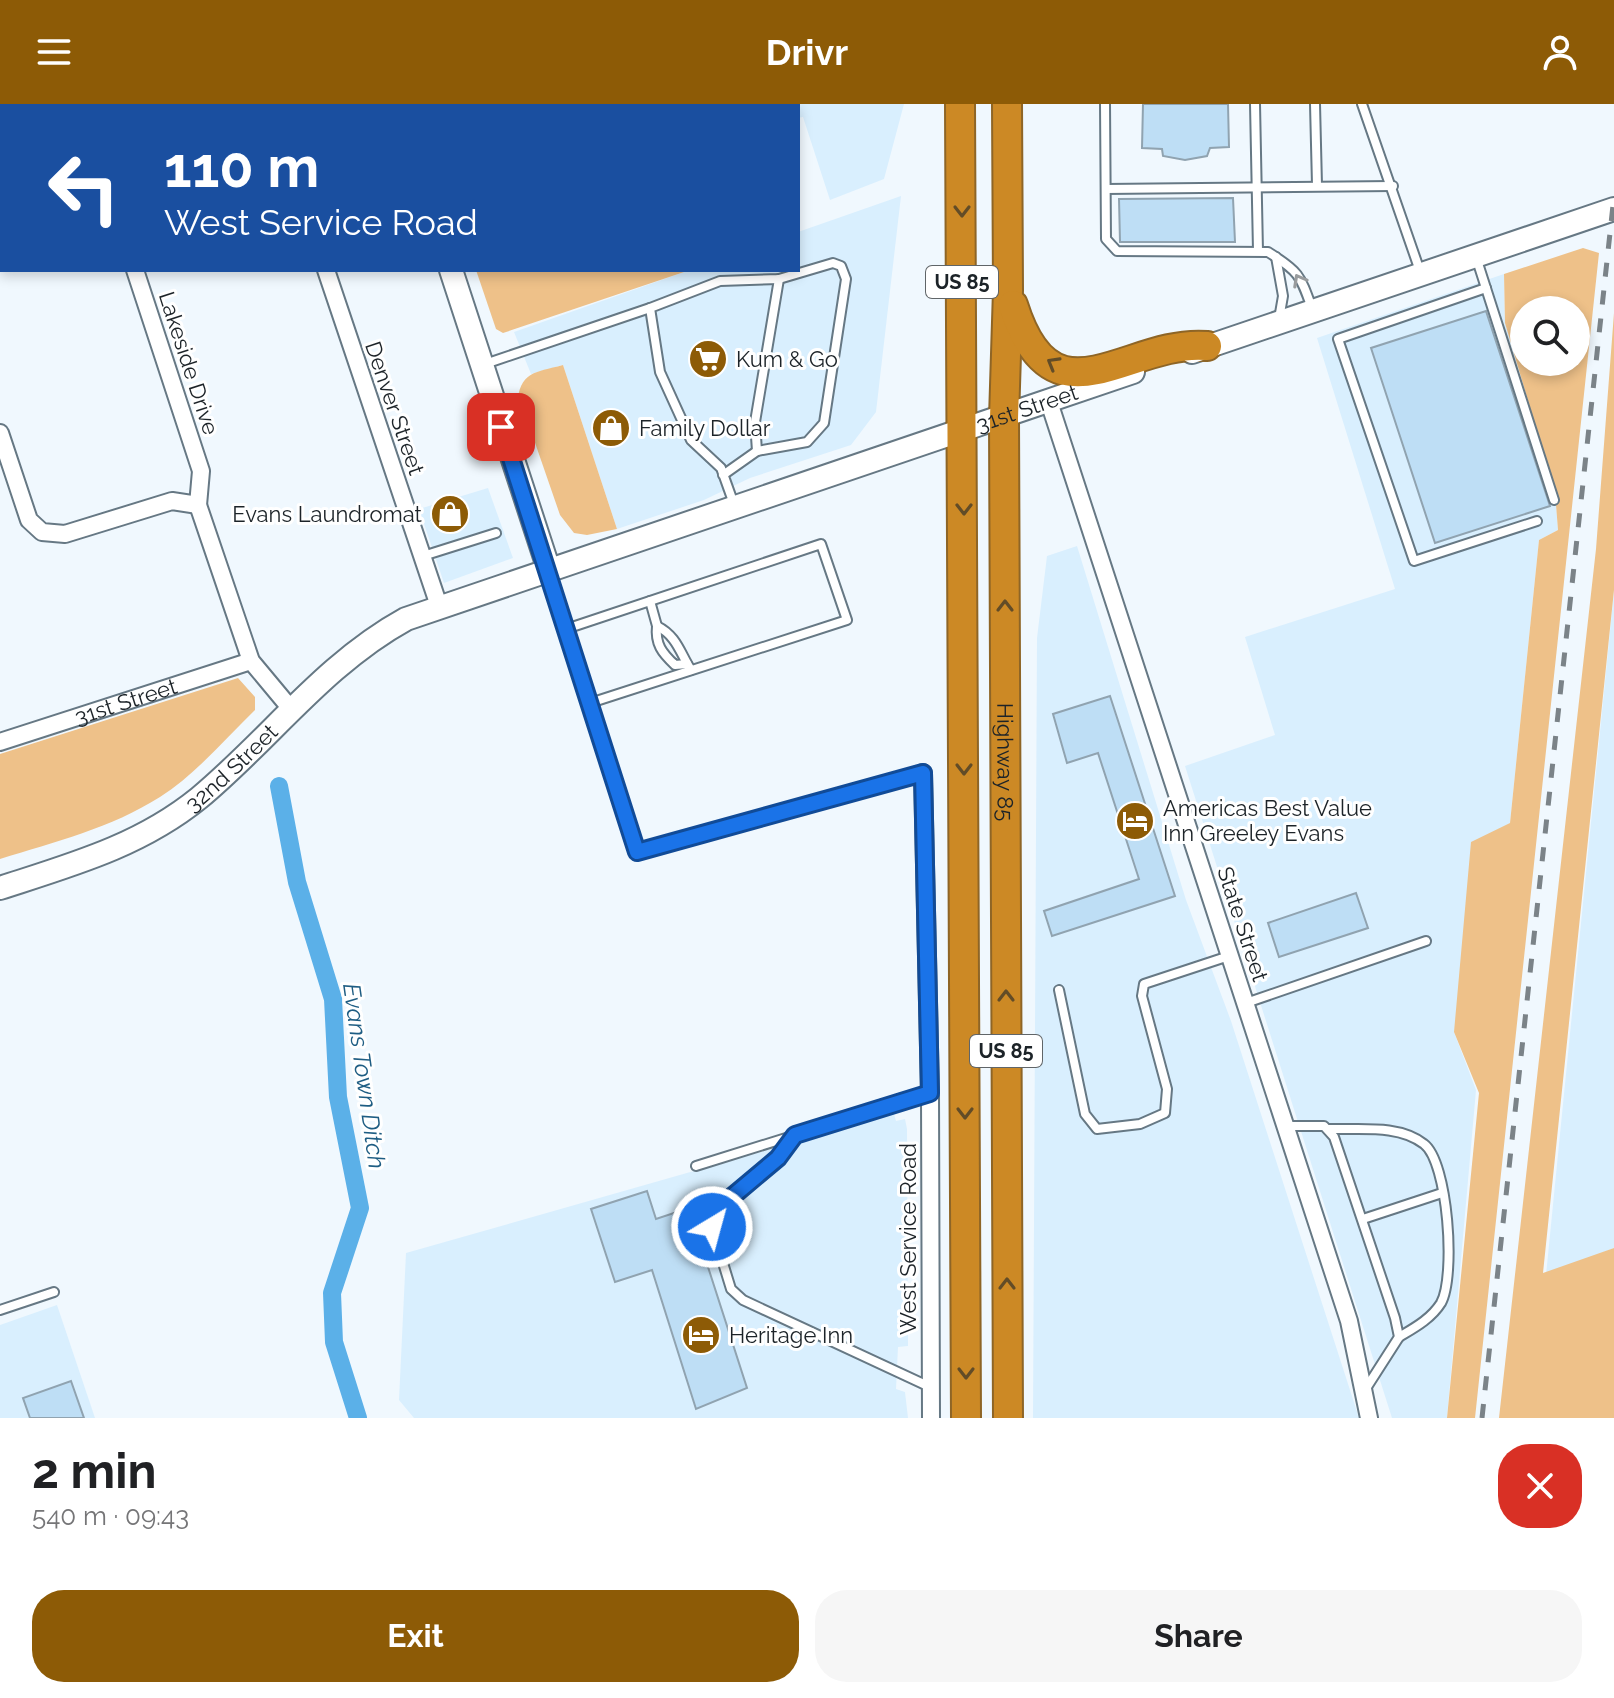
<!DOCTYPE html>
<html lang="en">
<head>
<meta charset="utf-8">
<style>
	:root { --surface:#fff; --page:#f6f6f6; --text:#202124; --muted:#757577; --accent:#8d5b06 }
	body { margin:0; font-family:Raleway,sans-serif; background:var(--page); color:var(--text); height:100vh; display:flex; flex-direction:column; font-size:30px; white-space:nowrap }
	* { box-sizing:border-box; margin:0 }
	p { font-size:26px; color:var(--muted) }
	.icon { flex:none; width:44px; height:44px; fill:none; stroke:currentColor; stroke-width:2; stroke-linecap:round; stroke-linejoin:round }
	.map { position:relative; height:1314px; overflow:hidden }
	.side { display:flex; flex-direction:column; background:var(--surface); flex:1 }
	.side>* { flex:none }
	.hud { position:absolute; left:0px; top:0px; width:800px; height:168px; box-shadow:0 4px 12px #0003; background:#1a4fa0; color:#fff; overflow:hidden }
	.fabs { position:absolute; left:1510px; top:192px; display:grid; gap:16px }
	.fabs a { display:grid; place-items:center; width:80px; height:80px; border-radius:50%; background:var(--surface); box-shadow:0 4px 12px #0003; font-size:40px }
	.pin { position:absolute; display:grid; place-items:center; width:68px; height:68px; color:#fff; margin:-34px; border-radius:16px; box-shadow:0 4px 12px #0006 }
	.me { position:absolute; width:88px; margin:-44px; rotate:37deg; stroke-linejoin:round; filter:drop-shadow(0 0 6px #0008) }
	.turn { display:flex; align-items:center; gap:28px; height:168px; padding:0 32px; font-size:36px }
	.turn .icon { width:104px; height:104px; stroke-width:2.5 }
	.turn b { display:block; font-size:56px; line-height:68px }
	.round { display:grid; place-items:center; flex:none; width:84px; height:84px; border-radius:32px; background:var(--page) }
	.head { display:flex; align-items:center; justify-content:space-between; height:136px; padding:0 32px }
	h1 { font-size:48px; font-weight:700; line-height:60px }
	.cta { display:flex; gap:16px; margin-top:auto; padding:16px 32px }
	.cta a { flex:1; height:92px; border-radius:32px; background:var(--accent); color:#fff; font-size:32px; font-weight:700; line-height:92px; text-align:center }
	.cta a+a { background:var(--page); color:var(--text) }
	header { display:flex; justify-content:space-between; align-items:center; height:104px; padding:0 32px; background:var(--accent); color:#fff; font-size:36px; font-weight:700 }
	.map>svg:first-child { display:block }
	.built { fill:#d9effe }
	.green { fill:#eec189; fill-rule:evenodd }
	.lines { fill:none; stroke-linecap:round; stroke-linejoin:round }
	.canal { stroke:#5bb0e8; stroke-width:18 }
	.building { fill:#bedef5; stroke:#90a3b0; stroke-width:2 }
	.lane-casing { stroke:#667884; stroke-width:12 }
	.street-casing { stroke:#667884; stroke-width:20 }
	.secondary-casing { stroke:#667884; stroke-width:26 }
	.highway-casing { stroke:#8e6526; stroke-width:32 }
	.lane { stroke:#fff; stroke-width:8 }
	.street { stroke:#fff; stroke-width:16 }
	.secondary { stroke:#fff; stroke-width:22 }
	.highway { stroke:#cc8925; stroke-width:28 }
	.rail { stroke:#7b8388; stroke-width:5; stroke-dasharray:14 14; stroke-linecap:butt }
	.oneway { stroke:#624c27 }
	.oneway2 { stroke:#999c9e }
	.route-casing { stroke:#114b97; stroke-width:20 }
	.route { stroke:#1a73e8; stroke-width:14 }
	.labels { text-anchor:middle; stroke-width:6; stroke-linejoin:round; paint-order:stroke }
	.shield { fill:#fff; stroke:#606568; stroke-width:2 }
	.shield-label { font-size:20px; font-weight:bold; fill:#1c2328 }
	.poi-label { font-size:22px; fill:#1c2328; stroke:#fff; text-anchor:start }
	.street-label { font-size:22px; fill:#1c2328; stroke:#fff }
	.water-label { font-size:24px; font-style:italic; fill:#1e5d83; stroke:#fff }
</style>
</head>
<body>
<header><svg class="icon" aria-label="menu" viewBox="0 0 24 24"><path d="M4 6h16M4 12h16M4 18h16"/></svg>Drivr<svg class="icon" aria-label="person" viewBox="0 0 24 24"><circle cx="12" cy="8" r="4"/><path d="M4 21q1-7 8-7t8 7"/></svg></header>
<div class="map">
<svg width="1614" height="1314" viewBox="0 0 1614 1314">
	<rect width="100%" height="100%" fill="#f0f8fe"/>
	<g class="built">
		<polygon points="678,0 904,0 884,75 830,96 803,13 798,14 798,2 672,2"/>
		<polygon points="901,92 876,308 851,341 750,374 704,396 617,425 563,261 531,270 514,228 690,166 798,166 798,128"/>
		<polygon points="1504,170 1505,219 1555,388 1558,426 1539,436 1510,719 1454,928 1476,986 1447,1314 1392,1314 1185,662 1275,631 1245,533 1395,485 1317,234"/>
		<polygon points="488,384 513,454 444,479 419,405"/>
		<polygon points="1077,442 1186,796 1231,917 1359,1314 1033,1314 1037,534 1047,452"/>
		<polygon points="1614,487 1614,1144 1546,1171"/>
		<polygon points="894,1010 896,1017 905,1015 907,1025 908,1242 898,1243 896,1285 905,1288 908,1314 414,1314 399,1296 406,1149"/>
		<polygon points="57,1201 95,1314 0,1314 0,1221"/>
	</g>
	<g class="green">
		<path d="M 1583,144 L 1599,149 L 1475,1314 L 1447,1314 L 1479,989 L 1454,928 L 1471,738 L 1510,719 L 1539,436 L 1558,426 L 1555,388 L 1505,219 L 1504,170 ZM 1524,206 L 1576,206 L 1576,258 L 1524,258 Z"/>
		<polygon points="476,166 690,166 503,229 496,225"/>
		<polygon points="1614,209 1614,486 1543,1169 1614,1144 1614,1314 1499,1314 1596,445"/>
		<path d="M 563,261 L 617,425 L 587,431 L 574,429 L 560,411 L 523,304 L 517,301 C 520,267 534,269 563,261 Z"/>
		<path d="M 238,574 L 255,593 L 255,606 C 225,635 196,670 160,693 C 111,724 55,738 0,755 L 0,650 Z"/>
	</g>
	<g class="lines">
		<polyline class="canal" points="279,682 297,778 333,895 338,993 360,1104 332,1189 334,1238 358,1314"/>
	</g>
	<g class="building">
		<polygon points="1143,0 1228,0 1229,43 1210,44 1207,52 1185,56 1163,52 1162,45 1142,44"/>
		<polygon points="1233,94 1235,138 1120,138 1119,95"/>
		<polygon points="1486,207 1550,402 1435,439 1371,244"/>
		<polygon points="1110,592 1175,792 1052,832 1044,807 1139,775 1098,649 1067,659 1053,610"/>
		<polygon points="1356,789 1368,824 1279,853 1268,819"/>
		<polygon points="647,1087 656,1115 689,1104 747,1284 696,1305 652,1166 615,1178 591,1105"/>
		<polygon points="71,1277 84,1314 30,1314 23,1294"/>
	</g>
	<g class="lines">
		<defs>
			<g id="lane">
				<path d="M 1105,0 L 1106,135 L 1117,147 L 1268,148 C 1300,168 1300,171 1313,207"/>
				<polyline points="1255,0 1258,147"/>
				<polyline points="1315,0 1317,81"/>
				<polyline points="1362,0 1421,170"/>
				<polyline points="1106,85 1393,82"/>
				<polyline points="1276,153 1283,192 1279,215"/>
				<polyline points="1476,153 1554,396"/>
				<polyline points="1486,184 1338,235 1414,457 1537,417"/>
				<polyline points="485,260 650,204"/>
				<polyline points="757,347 755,318 779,175"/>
				<polyline points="723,371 757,347 807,338 824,319 846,175 841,162 833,159 779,175 720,177 650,204 660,268 691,336 721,364 735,403"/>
				<polyline points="423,452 496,429"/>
				<polyline points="549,467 637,748 923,669"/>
				<path d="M 650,497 L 657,522 C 677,532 680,549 691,566"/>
				<path d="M 657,522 C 655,540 662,549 675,561 L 687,560"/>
				<polyline points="566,525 821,440 847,516 590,599"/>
				<polyline points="1059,886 1085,1010 1097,1025 1140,1020 1165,1009 1167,985 1142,892 1144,880 1229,852"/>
				<polyline points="1246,899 1426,837"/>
				<polyline points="1285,1022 1324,1022 1334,1033 1395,1214 1399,1233 1365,1286"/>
				<path d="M 1329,1025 C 1359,1026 1399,1020 1424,1040 C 1448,1058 1456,1172 1441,1199 C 1431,1215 1414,1224 1399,1233"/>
				<polyline points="795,1031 778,1054 715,1107 712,1123 731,1185 743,1196 930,1283"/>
				<polyline points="696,1062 930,989"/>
				<polyline points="1363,1115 1442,1089"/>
				<polyline points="0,1206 54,1188"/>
			</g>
			<g id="street">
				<polyline points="79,0 80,2"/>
				<polyline points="270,0 271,2"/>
				<polyline points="543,0 544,2"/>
				<polyline points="326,166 439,502"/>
				<polyline points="1049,298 1349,1217 1369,1314"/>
				<polyline points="0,329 29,416 42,428 65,430 172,397 198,401 201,367 135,166"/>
				<polyline points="198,401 251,557 291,605"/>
				<path id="s1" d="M 0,638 L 251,557"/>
				<polyline points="923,669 930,989 931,1314"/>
			</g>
			<g id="secondary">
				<polyline points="618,2 624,0"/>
				<polyline points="451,166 549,466"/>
				<polyline points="1192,248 1614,105"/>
				<path id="s2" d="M 0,784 C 71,761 140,742 199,694 C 270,635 324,560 406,515 L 1133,268"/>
			</g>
			<g id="highway">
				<polyline points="960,0 966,1314"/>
				<path id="s3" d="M 1007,0 L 1008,186 L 1004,314 L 1008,1314"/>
				<path d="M 1013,201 C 1053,328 1127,235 1207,242"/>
			</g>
		</defs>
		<use href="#lane" class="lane-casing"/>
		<use href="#street" class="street-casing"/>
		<use href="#secondary" class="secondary-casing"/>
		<use href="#highway" class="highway-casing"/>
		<use href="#lane" class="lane"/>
		<use href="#street" class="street"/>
		<use href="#secondary" class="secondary"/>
		<use href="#highway" class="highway"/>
		<polyline class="rail" points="1482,1314 1614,92"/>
	</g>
	<defs><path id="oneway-chevron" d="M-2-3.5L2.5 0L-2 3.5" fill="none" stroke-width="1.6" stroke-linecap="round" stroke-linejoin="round" transform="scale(2)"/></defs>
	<g class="oneway">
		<use href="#oneway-chevron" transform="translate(962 107) rotate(90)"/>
		<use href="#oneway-chevron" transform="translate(1053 259) rotate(-150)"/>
		<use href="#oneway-chevron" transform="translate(964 405) rotate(90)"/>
		<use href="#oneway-chevron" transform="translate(1005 502) rotate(-90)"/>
		<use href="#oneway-chevron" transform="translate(964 665) rotate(90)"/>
		<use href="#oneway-chevron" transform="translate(1006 892) rotate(-90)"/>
		<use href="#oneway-chevron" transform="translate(965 1009) rotate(90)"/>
		<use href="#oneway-chevron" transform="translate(1007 1180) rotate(-90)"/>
		<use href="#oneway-chevron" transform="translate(966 1269) rotate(90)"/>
	</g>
	<use class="oneway2" href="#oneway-chevron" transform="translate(1299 176) rotate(-119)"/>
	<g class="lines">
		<defs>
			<polyline id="route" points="501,323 637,748 923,669 930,989 795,1031 778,1054 715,1107 712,1123"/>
		</defs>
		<use href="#route" class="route-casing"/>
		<use href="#route" class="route"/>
	</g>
	<defs>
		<symbol id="supermarket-disc" viewBox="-11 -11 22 22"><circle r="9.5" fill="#8d5b06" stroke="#fff"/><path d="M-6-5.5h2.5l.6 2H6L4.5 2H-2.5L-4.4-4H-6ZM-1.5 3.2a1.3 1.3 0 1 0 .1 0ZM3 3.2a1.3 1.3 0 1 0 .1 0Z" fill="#fff"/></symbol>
		<symbol id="shop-disc" viewBox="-11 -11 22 22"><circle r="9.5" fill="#8d5b06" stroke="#fff"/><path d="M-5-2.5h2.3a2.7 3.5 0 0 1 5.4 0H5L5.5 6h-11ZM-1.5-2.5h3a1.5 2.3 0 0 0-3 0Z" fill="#fff"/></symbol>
		<symbol id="hotel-disc" viewBox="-11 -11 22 22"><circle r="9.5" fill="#8d5b06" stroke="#fff"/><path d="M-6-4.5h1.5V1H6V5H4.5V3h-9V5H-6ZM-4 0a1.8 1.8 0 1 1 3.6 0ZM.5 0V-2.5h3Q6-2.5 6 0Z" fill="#fff"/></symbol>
	</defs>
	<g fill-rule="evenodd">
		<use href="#supermarket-disc" x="686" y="233" width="44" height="44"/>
		<use href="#shop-disc" x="589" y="302" width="44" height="44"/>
		<use href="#shop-disc" x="428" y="388" width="44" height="44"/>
		<use href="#hotel-disc" x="1113" y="695" width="44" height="44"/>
		<use href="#hotel-disc" x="679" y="1209" width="44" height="44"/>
	</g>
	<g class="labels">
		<g class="shield">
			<rect x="926" y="162" width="72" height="32" rx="6"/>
			<rect x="970" y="931" width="72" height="32" rx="6"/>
		</g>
		<g class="shield-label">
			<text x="962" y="185">US 85</text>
			<text x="1006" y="954">US 85</text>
		</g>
		<g class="poi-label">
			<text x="736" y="263">Kum &amp; Go</text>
			<text x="639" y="332">Family Dollar</text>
			<text x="422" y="418" text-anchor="end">Evans Laundromat</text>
			<text x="1163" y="712">Americas Best Value<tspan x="1163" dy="25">Inn Greeley Evans</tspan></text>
			<text x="729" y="1239">Heritage Inn</text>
		</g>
		<g class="street-label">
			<text transform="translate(189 259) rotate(72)" y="8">Lakeside Drive</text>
			<text transform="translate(395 304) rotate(71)" y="8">Denver Street</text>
			<text dy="8" stroke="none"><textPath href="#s2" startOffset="1150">31st Street</textPath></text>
			<text dy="8" stroke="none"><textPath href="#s1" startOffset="132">31st Street</textPath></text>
			<text dy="8" stroke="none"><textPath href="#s3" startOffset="658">Highway 85</textPath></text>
			<text dy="8" stroke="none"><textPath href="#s2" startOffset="264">32nd Street</textPath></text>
			<text transform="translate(1243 820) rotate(72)" y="8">State Street</text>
			<text transform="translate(908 1135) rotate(-90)" y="8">West Service Road</text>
		</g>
		<g class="water-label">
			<text transform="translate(364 972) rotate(82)" y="8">Evans Town Ditch</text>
		</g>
	</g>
</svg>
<div class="fabs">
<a><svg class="icon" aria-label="search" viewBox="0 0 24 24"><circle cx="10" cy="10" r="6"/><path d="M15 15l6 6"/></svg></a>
</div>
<div class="pin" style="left:501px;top:323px;background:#d93025"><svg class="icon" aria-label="arrive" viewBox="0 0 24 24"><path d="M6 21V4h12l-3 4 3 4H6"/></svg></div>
<svg class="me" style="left:712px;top:1123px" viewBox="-20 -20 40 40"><circle r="17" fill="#1a73e8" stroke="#fff" stroke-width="3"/><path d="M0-11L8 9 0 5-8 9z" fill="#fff"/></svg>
<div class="hud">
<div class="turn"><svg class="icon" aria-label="left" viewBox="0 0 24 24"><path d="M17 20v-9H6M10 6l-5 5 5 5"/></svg><div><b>110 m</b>West Service Road</div></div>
</div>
</div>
<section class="side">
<div class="head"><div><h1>2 min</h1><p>540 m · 09:43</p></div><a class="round" style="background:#d93025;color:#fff"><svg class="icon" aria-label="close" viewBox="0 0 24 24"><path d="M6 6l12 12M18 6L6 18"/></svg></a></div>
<div class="cta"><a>Exit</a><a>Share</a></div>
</section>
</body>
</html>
